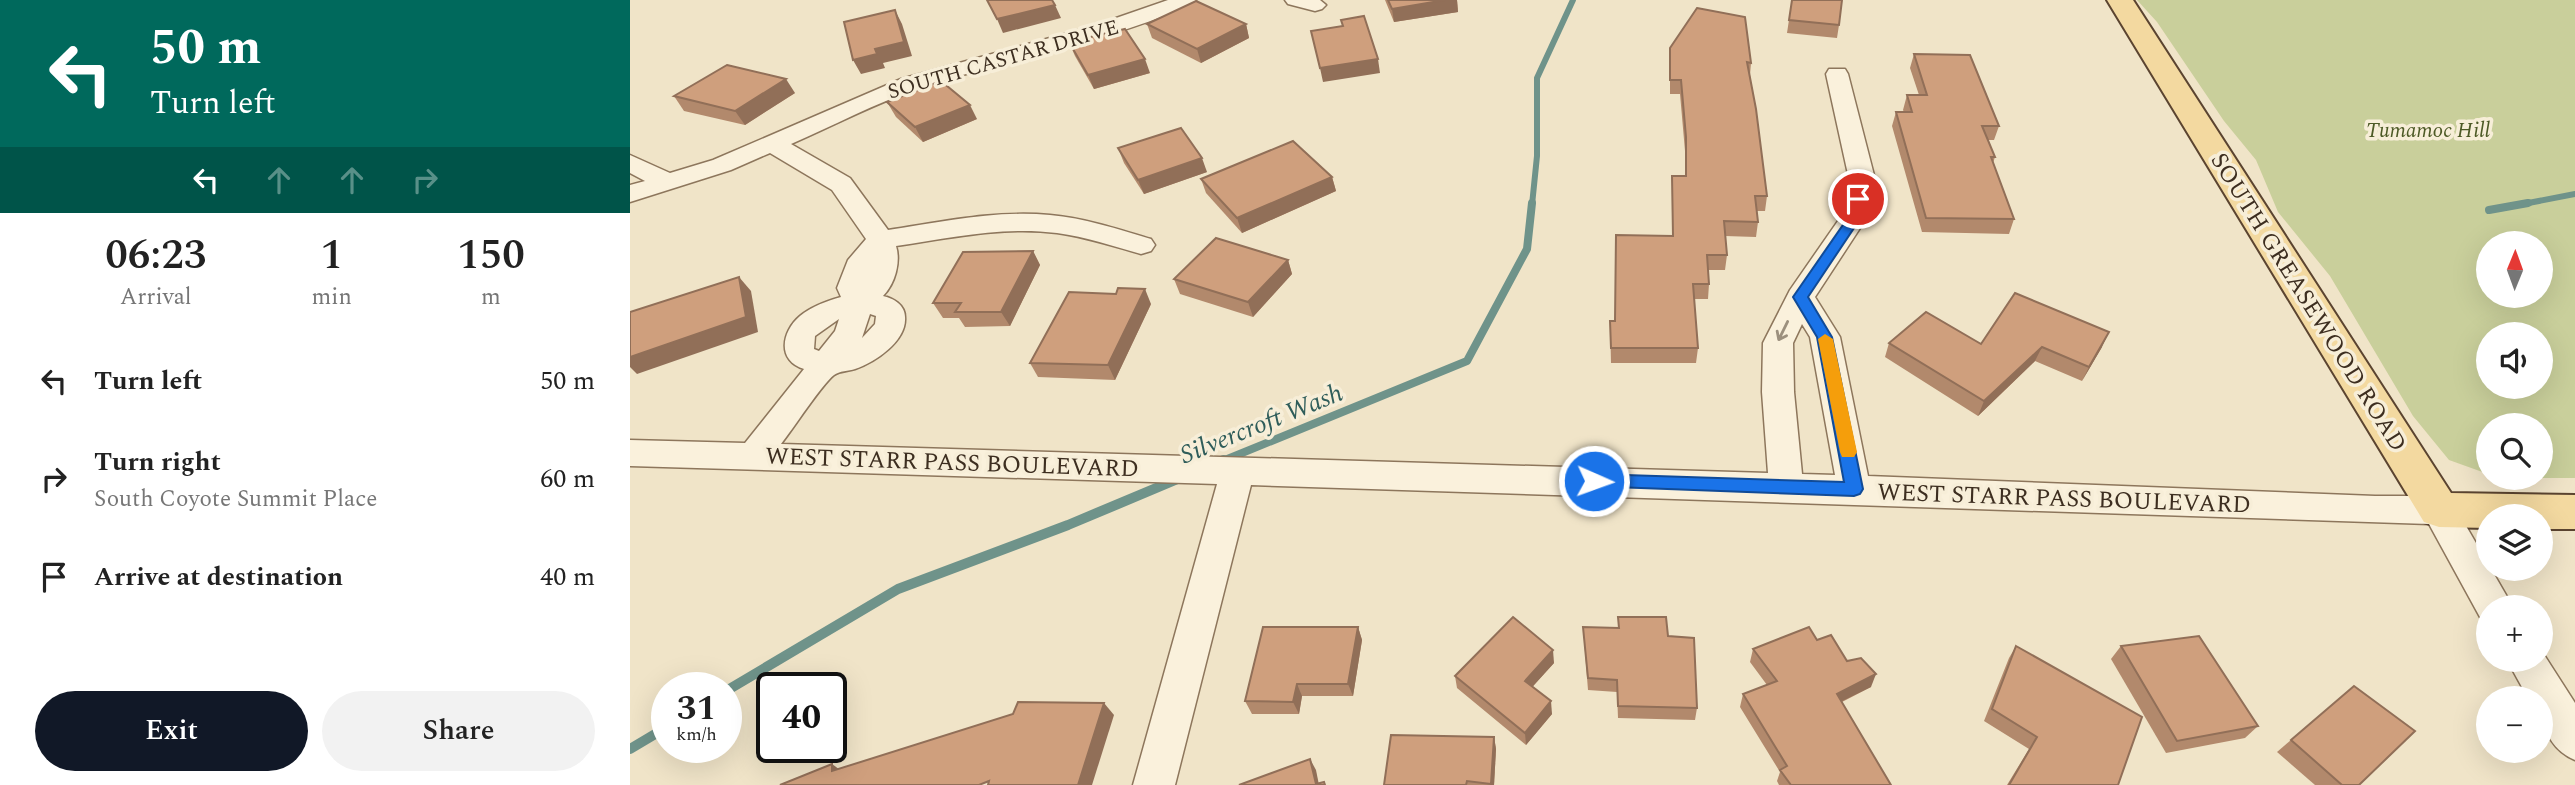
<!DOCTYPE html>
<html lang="en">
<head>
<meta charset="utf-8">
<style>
	:root { --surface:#fff; --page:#f2f2f2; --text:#222; --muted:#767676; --accent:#111827 }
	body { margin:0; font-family:Spectral,serif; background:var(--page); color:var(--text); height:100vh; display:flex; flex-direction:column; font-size:26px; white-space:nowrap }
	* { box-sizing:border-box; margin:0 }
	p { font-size:23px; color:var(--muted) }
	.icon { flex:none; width:38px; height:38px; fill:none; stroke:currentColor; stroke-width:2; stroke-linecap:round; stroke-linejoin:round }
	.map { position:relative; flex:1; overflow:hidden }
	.panel { display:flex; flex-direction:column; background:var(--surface); width:630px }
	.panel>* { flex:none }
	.guide { background:#00695c; color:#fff; overflow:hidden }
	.needle { width:46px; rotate:1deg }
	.controls { position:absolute; left:1846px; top:231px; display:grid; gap:14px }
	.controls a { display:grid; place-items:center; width:77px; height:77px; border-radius:50%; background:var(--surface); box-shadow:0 7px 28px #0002; font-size:35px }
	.speed { position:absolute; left:21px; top:672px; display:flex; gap:14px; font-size:35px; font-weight:700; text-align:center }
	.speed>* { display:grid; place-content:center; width:91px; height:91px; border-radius:50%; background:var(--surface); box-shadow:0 7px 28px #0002; line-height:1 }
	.speed small { font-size:18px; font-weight:400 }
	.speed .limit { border:4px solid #111; border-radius:10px; background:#fff; color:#111 }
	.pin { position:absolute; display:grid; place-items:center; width:60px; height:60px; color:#fff; margin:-30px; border:4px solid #fff; border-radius:50%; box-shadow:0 2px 7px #0007 }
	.me { position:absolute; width:77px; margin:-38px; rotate:92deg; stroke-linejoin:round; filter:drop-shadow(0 0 5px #0008) }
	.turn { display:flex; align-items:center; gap:24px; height:147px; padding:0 35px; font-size:32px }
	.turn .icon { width:91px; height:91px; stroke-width:2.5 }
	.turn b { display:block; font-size:49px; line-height:60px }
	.lanes { display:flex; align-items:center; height:66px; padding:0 35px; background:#0003; justify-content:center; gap:35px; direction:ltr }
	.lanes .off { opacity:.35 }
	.eta { display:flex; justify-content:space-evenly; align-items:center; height:119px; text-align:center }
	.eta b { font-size:42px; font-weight:600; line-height:49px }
	.cta { display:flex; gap:14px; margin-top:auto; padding:14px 35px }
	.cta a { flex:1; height:80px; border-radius:42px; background:var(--accent); color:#fff; font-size:28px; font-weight:600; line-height:80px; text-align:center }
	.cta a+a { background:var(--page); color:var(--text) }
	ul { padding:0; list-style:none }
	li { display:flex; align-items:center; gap:21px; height:98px; padding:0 35px }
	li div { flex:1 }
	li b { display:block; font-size:26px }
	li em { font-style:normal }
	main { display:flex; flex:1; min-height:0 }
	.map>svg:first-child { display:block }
	.green { fill:#c9cf9b; fill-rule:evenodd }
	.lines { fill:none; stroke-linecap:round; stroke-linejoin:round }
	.stream-far2 { stroke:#6f938a; stroke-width:6 }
	.stream-far1 { stroke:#6f938a; stroke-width:8 }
	.stream { stroke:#6f938a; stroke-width:10 }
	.minor-casing { stroke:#8d765c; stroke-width:3 }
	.major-casing { stroke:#5b4430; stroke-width:4 }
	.minor { fill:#faf1dc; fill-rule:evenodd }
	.major { fill:#f3d9a0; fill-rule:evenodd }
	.wall { fill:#b2896c }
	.shaded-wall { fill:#916f58 }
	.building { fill:#cf9f7d; stroke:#916f58; stroke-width:2 }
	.oneway { stroke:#9c907e }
	.route { fill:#1a73e8; stroke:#114b97; stroke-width:2 }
	.slow { fill:#f59e0b }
	.labels { text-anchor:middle; stroke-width:7; stroke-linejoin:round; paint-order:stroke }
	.far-street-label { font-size:21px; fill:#3d2e20; stroke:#f7eed8 }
	.far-park-label { font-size:21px; font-style:italic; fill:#4d5a26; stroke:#f7eed8 }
	.street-label { font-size:24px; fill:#3d2e20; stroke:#f7eed8 }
	.water-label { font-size:26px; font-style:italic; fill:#2f5d5a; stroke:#f7eed8 }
</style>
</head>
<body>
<main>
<section class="panel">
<div class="guide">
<div class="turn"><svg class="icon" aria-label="left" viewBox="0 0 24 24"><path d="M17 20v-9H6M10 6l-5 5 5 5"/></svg><div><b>50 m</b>Turn left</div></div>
<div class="lanes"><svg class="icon" aria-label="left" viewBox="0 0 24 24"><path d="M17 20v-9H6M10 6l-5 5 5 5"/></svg><svg class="icon off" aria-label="ahead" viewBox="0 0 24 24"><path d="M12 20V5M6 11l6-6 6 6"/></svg><svg class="icon off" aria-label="ahead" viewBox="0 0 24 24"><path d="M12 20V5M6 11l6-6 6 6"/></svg><svg class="icon off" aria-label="right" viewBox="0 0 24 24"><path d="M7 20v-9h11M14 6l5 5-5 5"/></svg></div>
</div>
<div class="eta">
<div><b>06:23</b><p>Arrival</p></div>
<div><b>1</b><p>min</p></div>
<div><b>150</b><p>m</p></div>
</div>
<ul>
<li><svg class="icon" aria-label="left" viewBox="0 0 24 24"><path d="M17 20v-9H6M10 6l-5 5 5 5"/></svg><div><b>Turn left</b></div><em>50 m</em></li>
<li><svg class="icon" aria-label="right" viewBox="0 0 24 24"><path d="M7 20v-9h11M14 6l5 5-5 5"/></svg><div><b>Turn right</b><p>South Coyote Summit Place</p></div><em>60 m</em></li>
<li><svg class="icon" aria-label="arrive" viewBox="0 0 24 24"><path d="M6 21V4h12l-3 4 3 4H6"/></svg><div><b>Arrive at destination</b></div><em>40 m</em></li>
</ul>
<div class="cta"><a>Exit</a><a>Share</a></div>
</section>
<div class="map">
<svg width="1945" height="785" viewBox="0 0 1945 785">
	<rect width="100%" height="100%" fill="#f0e4c8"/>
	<path class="green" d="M 1507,0 L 1945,0 L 1945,478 L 1897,478 L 1911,478 L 1911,425 L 1858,425 L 1858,474 L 1819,460 L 1783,416 L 1700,276 L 1648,212 L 1626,160 L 1594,121 L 1527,22 ZM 1858,243 L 1911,243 L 1911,296 L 1858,296 ZM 1858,334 L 1911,334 L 1911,387 L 1858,387 Z"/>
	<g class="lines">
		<g class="stream-far2">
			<polyline points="902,205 907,156 907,78 943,0"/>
			<polyline points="1888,205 1945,194"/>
		</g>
		<g class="stream-far1">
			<polyline points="1859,210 1898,203"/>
			<polyline points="590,462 837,361 897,249 902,203"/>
		</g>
		<g class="stream">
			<polyline points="589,462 594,460"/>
			<polyline points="96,691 268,589 438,525 550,478"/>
			<polyline points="0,749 37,727"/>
		</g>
		<defs>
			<g id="minor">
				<path d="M 538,0 L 566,0 L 563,4 C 475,43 379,58 288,89 C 245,103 203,126 161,144 L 220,178 L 258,230 C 312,222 365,210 420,215 C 454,218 488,229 521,239 L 525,245 L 521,251 L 511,254 C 483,246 456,237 427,233 C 373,226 320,238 266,246 C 271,262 265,284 253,296 C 263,298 275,305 275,317 C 277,341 245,362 225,369 C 219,371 209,371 204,375 C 192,384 163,429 151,444 L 1138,473 L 1132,392 L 1133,343 L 1160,290 L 1210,218 L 1219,179 L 1196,74 L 1199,69 L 1215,69 L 1218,74 L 1245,179 L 1236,219 L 1185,297 L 1210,337 L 1238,476 L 1745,496 L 1809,496 L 1821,500 L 1883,607 L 1858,607 L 1858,621 L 1851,619 L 1799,524 L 621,485 L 545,785 L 503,785 L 587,484 L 0,466 L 0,440 L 115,443 L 174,369 C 147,361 151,332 170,316 C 182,306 197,301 211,297 L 207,288 L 218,260 L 236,239 L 202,190 L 140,153 L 101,170 L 0,202 L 0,185 L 15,181 L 0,173 L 0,155 L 40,173 L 83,160 L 271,79 L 463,26 ZM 240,314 L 246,316 L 245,324 L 232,338 ZM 209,319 L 205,331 L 189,351 L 184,349 L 185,336 ZM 1172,324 L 1180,337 L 1205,475 L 1172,474 L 1164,392 L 1163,343 Z"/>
				<polygon points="655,0 690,0 696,5 692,9 685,11 658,4"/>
				<path d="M 1911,650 L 1945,703 L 1945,760 C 1919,749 1911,725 1911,698 L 1898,698 L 1877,660 L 1911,660 Z"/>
			</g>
			<polygon id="major" points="1477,0 1503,0 1821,493 1945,495 1945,529 1911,529 1911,516 1858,516 1858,528 1809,527 1794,522"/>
		</defs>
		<use href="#minor" class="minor-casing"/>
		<use href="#major" class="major-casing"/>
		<use href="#minor" class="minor"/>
		<use href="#major" class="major"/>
	</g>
	<g class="wall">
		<polygon points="755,0 827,0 828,12 764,22"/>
		<polygon points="1162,0 1209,25 1207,38 1157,33"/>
		<polygon points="517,24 616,24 619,38 571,63 522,38"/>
		<polygon points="439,42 520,73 464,89 445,56"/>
		<polygon points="1040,48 1121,63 1120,75 1137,196 1135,211 1127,211 1128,222 1126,237 1095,236 1097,255 1095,270 1078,270 1079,284 1078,299 1064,299 1068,348 1066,363 981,363 980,321 985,321 1042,236 1042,176 1055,176 1055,151 1050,94 1040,94"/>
		<polygon points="1284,54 1369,126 1364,140 1358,140 1365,157 1363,163 1384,219 1379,234 1292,232 1262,126 1266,112 1274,112 1273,110 1277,95 1289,95 1280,68"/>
		<polygon points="165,93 115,125 54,111 44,96"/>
		<polygon points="257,102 347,119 293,142 266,117"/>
		<polygon points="488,148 577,172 514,194 494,163"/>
		<polygon points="702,177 706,191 612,233 576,193 571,179"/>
		<polygon points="403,251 410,265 380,326 335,327 329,318 313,318 303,303"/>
		<polygon points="658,260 662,274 623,317 550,294 544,279"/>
		<polygon points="521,304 485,380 408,377 400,363"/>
		<polygon points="1259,343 1351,344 1472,347 1452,381 1405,361 1348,416 1255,357"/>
		<polygon points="988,617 1038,636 1067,708 1065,720 988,718 987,692 958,690 953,627 988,628"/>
		<polygon points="728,627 732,640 723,696 672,696 669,714 622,714 615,701"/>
		<polygon points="1187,640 1217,661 1241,687 1212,702 1261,785 1149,785 1147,781 1150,772 1110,707 1113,694 1137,685 1120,662 1123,649"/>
		<polygon points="1386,646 1488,785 1377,785 1399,749 1354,721 1379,658"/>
		<polygon points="1491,646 1628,726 1615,738 1536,753 1481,659"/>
		<polygon points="924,663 902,687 922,714 896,745 827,688 825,676"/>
		<polygon points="1724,686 1729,785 1685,785 1647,752"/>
		<polygon points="864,737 866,749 864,785 754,785"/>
	</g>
	<g class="shaded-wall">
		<polygon points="815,0 827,0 828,12 764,22 762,9"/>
		<polygon points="425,5 431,18 373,33 367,19"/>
		<polygon points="265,10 272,24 282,56 253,63 255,68 231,74 223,60 245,49"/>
		<polygon points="616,24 619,38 571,63 567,49"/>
		<polygon points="515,59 520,73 464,89 458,75"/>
		<polygon points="748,59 750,73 693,82 690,68"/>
		<polygon points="156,79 165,93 115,125 105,111"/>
		<polygon points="340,105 347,119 293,142 285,127"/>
		<polygon points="572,158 577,172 514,194 508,180"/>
		<polygon points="702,177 706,191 612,233 607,218"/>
		<polygon points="403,251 410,265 380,326 371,312"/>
		<polygon points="658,260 662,274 623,317 618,302"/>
		<polygon points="109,277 121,291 128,332 7,374 0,367 0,357"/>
		<polygon points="515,289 521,304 485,380 478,365"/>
		<polygon points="1479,332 1472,347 1452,381 1459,367"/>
		<polygon points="1412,347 1405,361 1348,416 1354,401"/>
		<polygon points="728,627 732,640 723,696 718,684"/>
		<polygon points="923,650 924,663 896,694 895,681"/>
		<polygon points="1246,674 1241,687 1202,706 1207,694"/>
		<polygon points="667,684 672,696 669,714 663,702"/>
		<polygon points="921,701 922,714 896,745 895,733"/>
		<polygon points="474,703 484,715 462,785 448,785"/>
		<polygon points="864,737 866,749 864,785 861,785"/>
		<polygon points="680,759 686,770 689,785 686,785"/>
		<polygon points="202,764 217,775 202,771"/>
	</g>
	<g class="building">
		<polygon points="357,0 422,0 425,5 367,19"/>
		<polygon points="758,0 815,0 762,9"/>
		<polygon points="1162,0 1212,0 1209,25 1159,20"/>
		<polygon points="566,1 616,24 567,49 517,24"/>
		<polygon points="1067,8 1115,17 1121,63 1117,62 1126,109 1137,196 1125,196 1128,222 1094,221 1097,255 1077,255 1079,284 1063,284 1068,348 981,348 980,321 985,321 986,235 1043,236 1042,176 1056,176 1056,137 1051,80 1040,80 1040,48"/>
		<polygon points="265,10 274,42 245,49 247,54 223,60 214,22"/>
		<polygon points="734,16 748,59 690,68 681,31 713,26 711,20"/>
		<polygon points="495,29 515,59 458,75 439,42"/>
		<polygon points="1284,54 1340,55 1369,126 1352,126 1365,157 1361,157 1384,219 1296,218 1266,112 1282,112 1277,95 1297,95"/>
		<polygon points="97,65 156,79 105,111 44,96"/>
		<polygon points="311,81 340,105 285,127 257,102"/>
		<polygon points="551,128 572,158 508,180 488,148"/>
		<polygon points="663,141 702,177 607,218 571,179"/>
		<polygon points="586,238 658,260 618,302 544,279"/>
		<polygon points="403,251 371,312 325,312 331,303 303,303 333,252"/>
		<polygon points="109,277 116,317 0,357 0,312"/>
		<polygon points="488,288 515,289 478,365 400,363 439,292 486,294"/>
		<polygon points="1385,293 1479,332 1459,367 1412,347 1354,401 1259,343 1296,312 1351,344"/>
		<polygon points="883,617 923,650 895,681 921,701 895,733 825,676"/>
		<polygon points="988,617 1036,617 1038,636 1064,638 1067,708 988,706 987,680 958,678 953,627 989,628"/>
		<polygon points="633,627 728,627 718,684 667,684 663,702 615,701"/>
		<polygon points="1179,627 1187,640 1201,635 1217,661 1231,658 1246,674 1207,694 1261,785 1161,785 1150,770 1157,766 1113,694 1147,681 1123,649"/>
		<polygon points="1569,636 1628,726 1547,741 1491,646"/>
		<polygon points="1386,646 1512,717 1488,785 1379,785 1407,737 1362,709"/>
		<polygon points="1724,686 1785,731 1729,785 1712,785 1661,740"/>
		<polygon points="388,702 474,703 448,785 358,785 359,781 349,785 150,785 202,764 202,771 383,714"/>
		<polygon points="761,735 864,737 861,784 837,781 836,785 754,785"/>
		<polygon points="680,759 686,784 694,782 695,785 609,785"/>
	</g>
	<defs><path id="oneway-shaft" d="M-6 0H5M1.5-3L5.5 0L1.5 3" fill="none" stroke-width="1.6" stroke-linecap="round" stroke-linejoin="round" transform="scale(1.75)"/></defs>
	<use class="oneway" href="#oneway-shaft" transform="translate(1153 331) rotate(116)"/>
	<polygon class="route" points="1228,195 1234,199 1230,219 1178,297 1202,337 1233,489 1230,494 1224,496 958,486 956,481 958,476 964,474 1214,482 1187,337 1163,297 1217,219 1221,199"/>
	<polygon class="slow" points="1195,334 1203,339 1227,452 1224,457 1212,457 1210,452 1188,339"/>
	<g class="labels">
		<g class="far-street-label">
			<text transform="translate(373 59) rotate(-16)" y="7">SOUTH CASTAR DRIVE</text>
		</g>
		<g class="far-park-label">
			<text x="1798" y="137">Tumamoc Hill</text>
		</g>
		<g class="street-label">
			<text transform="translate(1679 302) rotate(58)" y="8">SOUTH GREASEWOOD ROAD</text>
			<text transform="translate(322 462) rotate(2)" y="8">WEST STARR PASS BOULEVARD</text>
			<text transform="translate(1434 498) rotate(2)" y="8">WEST STARR PASS BOULEVARD</text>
		</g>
		<g class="water-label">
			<text transform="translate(631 423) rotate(-22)" y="9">Silvercroft Wash</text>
		</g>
	</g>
</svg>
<div class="controls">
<a><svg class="needle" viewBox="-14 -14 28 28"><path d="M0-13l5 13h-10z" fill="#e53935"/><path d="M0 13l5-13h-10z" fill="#767676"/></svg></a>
<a><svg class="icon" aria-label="sound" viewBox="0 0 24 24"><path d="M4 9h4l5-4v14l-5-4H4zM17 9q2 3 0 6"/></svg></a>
<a><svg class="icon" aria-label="search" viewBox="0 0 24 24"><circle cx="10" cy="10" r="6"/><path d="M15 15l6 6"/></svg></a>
<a><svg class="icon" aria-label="layers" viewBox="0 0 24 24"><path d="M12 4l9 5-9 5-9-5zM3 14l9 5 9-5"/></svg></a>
<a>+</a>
<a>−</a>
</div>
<div class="speed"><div>31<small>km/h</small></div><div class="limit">40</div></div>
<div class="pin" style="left:1228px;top:199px;background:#d93025"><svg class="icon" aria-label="arrive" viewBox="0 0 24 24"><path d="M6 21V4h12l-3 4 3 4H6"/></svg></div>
<svg class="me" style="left:964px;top:481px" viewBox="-20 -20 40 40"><circle r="17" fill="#1a73e8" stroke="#fff" stroke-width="3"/><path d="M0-11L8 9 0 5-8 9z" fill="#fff"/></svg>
</div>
</main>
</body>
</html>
